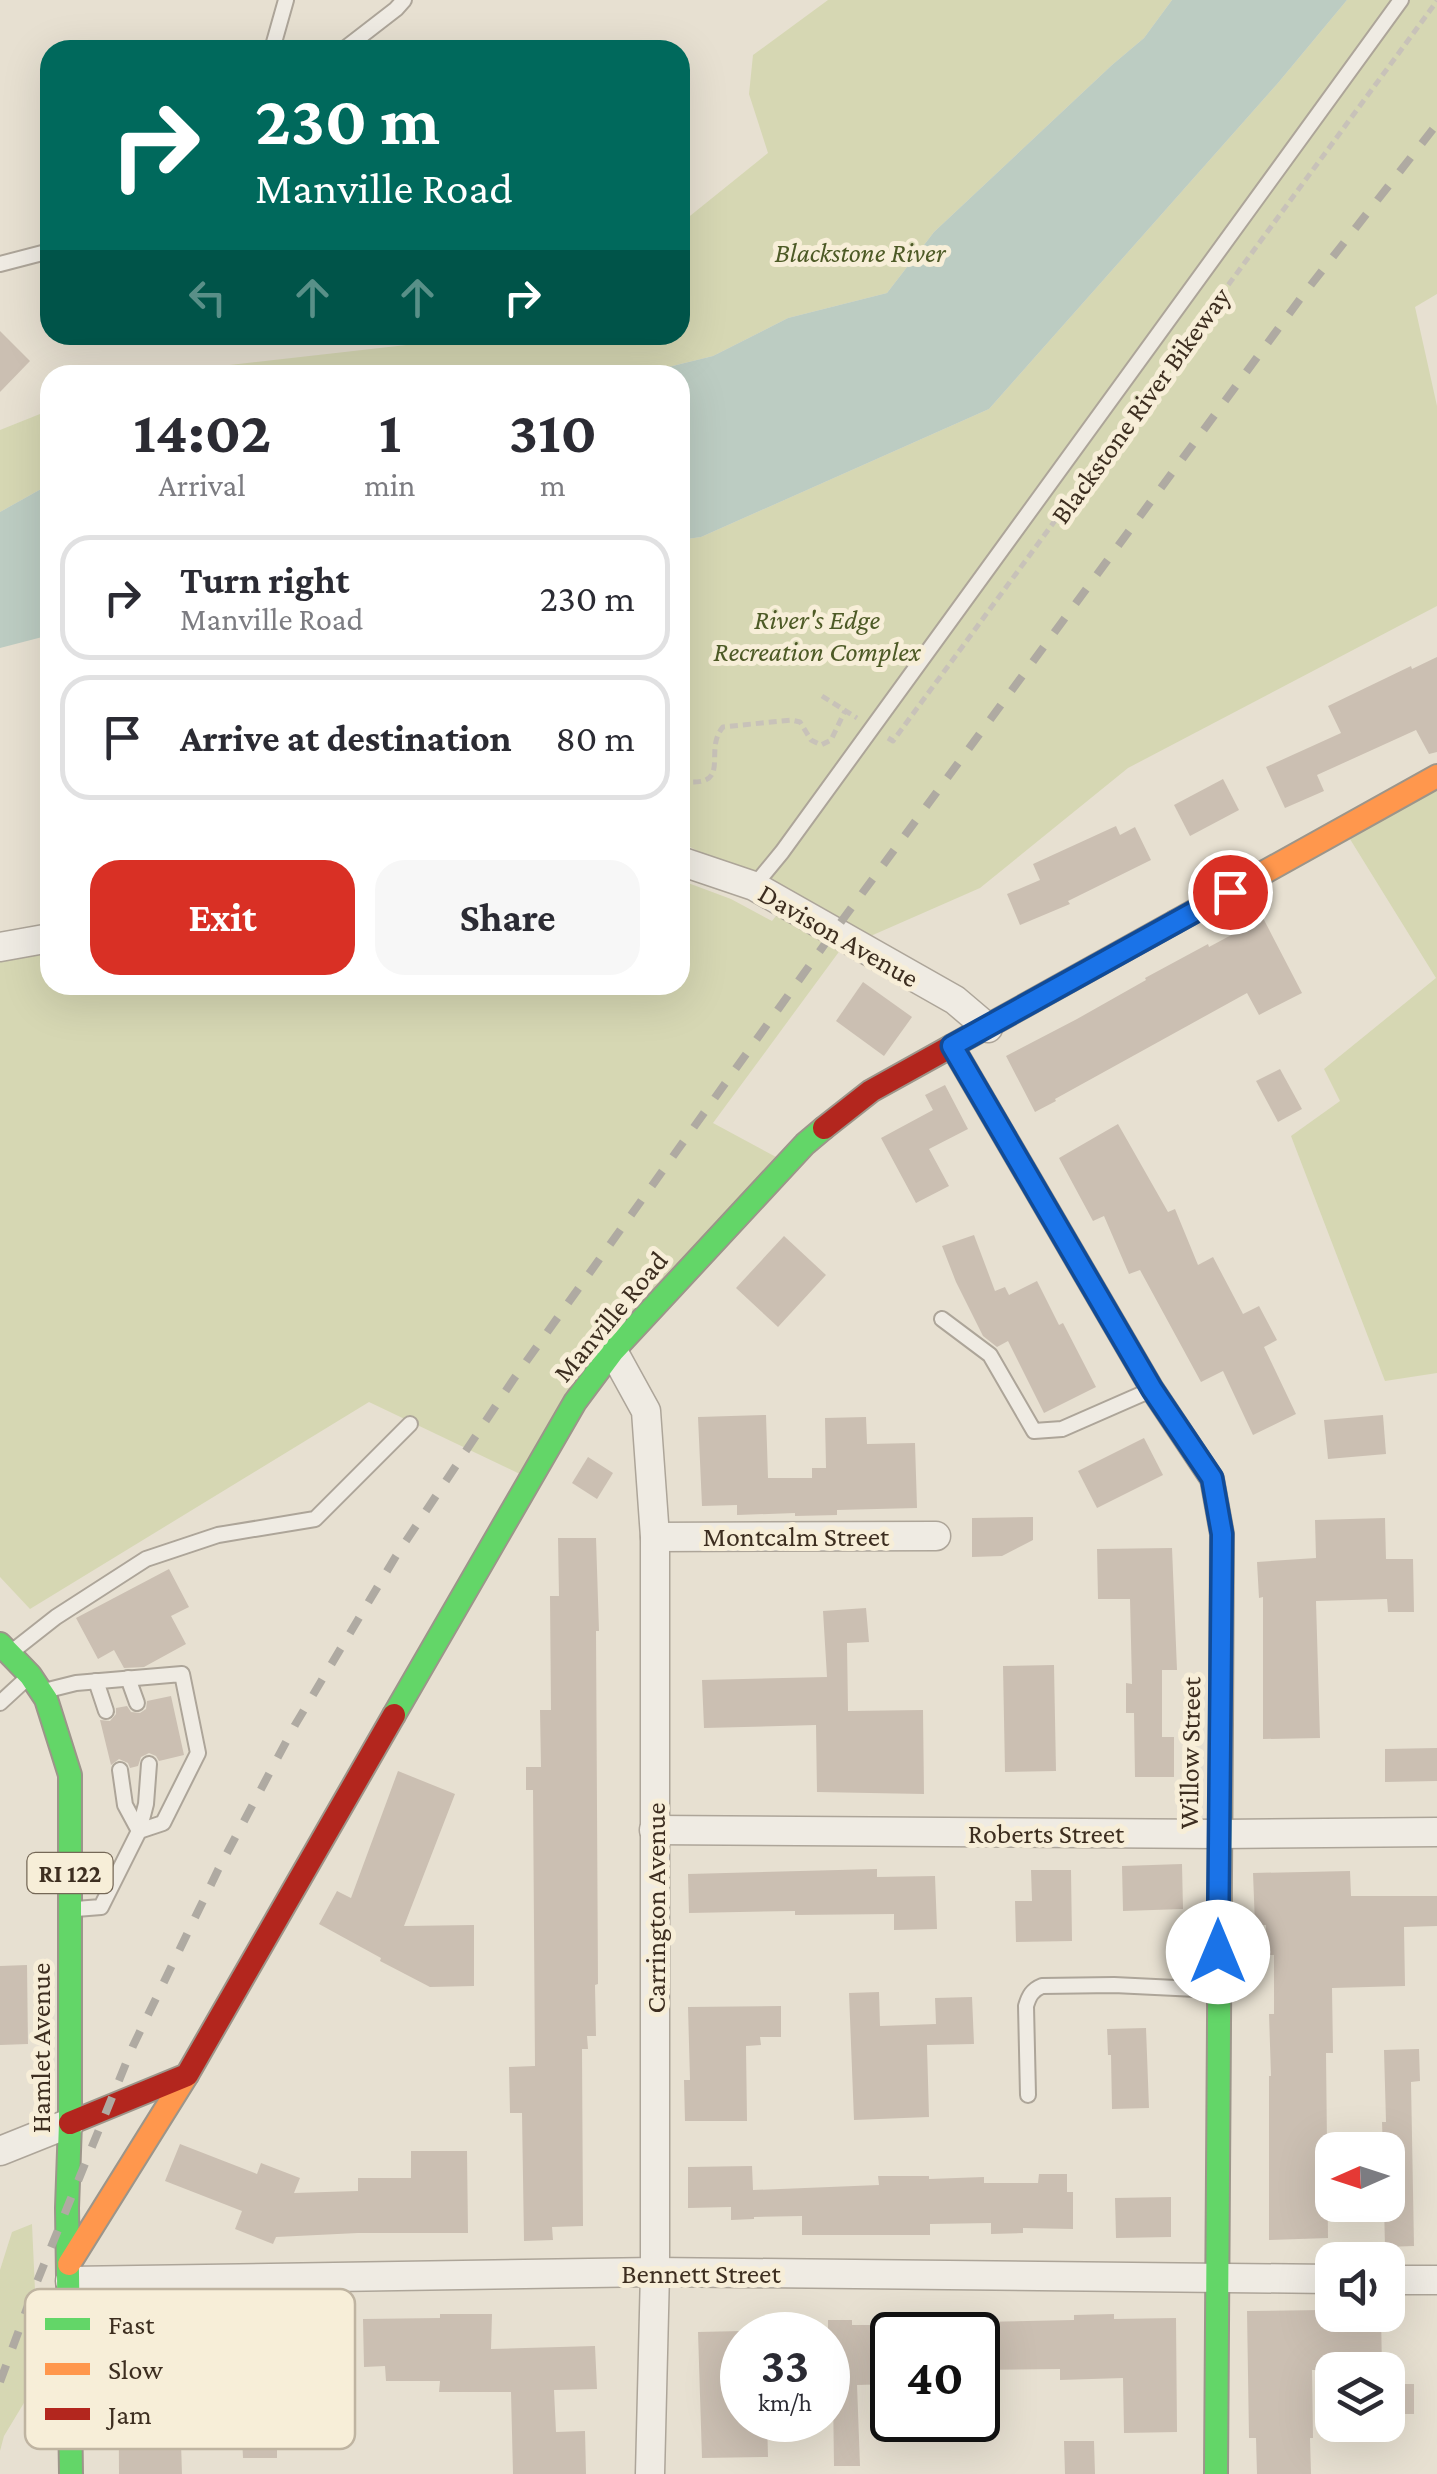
<!DOCTYPE html>
<html lang="en">
<head>
<meta charset="utf-8">
<style>
	:root { --surface:#fff; --page:#f7f7f7; --text:#2b2b33; --muted:#7c7c81; --line:#e1e1e2; --accent:#d93025 }
	body { margin:0; font-family:"Crimson Pro",serif; background:var(--page); color:var(--text); height:100vh; display:flex; flex-direction:column; font-size:38px; white-space:nowrap }
	* { box-sizing:border-box; margin:0 }
	p { font-size:32px; color:var(--muted) }
	.icon { flex:none; width:55px; height:55px; fill:none; stroke:currentColor; stroke-width:2; stroke-linecap:round; stroke-linejoin:round }
	.map { position:relative; flex:1; overflow:hidden }
	.drawer { position:absolute; left:40px; top:365px; width:650px; height:630px; display:flex; flex-direction:column; background:var(--surface); border-radius:30px; box-shadow:0 10px 40px #0002 }
	.drawer>* { flex:none }
	.guide { position:absolute; left:40px; top:40px; width:650px; height:305px; border-radius:30px; box-shadow:0 10px 40px #0002; background:#00695c; color:#fff; overflow:hidden }
	.needle { width:65px; rotate:267deg }
	.tools { position:absolute; left:1315px; top:2132px; display:grid; gap:20px }
	.tools a { display:grid; place-items:center; width:90px; height:90px; border-radius:20px; background:var(--surface); box-shadow:0 10px 40px #0002; font-size:50px }
	.speed { position:absolute; left:720px; top:2312px; display:flex; gap:20px; font-size:50px; font-weight:700; text-align:center }
	.speed>* { display:grid; place-content:center; width:130px; height:130px; border-radius:50%; background:var(--surface); box-shadow:0 10px 40px #0002; line-height:1 }
	.speed small { font-size:25px; font-weight:400 }
	.speed .limit { border:5px solid #111; border-radius:15px; background:#fff; color:#111 }
	.pin { position:absolute; display:grid; place-items:center; width:85px; height:85px; color:#fff; margin:-42px; border:5px solid #fff; border-radius:50%; box-shadow:0 2px 10px #0007 }
	.me { position:absolute; width:110px; margin:-55px; rotate:0deg; stroke-linejoin:round; filter:drop-shadow(0 0 8px #0008) }
	.turn { display:flex; align-items:center; gap:35px; height:210px; padding:0 50px; font-size:45px }
	.turn .icon { width:130px; height:130px; stroke-width:2.5 }
	.turn b { display:block; font-size:70px; line-height:85px }
	.lanes { display:flex; align-items:center; height:95px; padding:0 50px; background:#0003; justify-content:center; gap:50px; direction:ltr }
	.lanes .off { opacity:.35 }
	.eta { display:flex; justify-content:space-evenly; align-items:center; height:170px; text-align:center }
	.eta b { font-size:60px; font-weight:700; line-height:70px }
	.cta { display:flex; gap:20px; margin-top:auto; padding:20px 50px }
	.cta a { flex:1; height:115px; border-radius:30px; background:var(--accent); color:#fff; font-size:40px; font-weight:700; line-height:115px; text-align:center }
	.cta a+a { background:var(--page); color:var(--text) }
	ul { padding:0; list-style:none }
	li { display:flex; align-items:center; gap:30px; height:125px; margin:0 20px 15px; padding:0 30px; border:5px solid var(--line); border-radius:30px }
	li div { flex:1 }
	li b { display:block; font-size:38px }
	li em { font-style:normal }
	.map>svg:first-child { display:block }
	.green { fill:#d6d7b3 }
	.water { fill:#bcccc2 }
	.building { fill:#cbbfb2 }
	.lines { fill:none; stroke-linecap:round; stroke-linejoin:round }
	.lane-casing { stroke:#ada599; stroke-width:18 }
	.street-casing { stroke:#ada599; stroke-width:31 }
	.fast-casing { stroke:#9c958a; stroke-width:26 }
	.slow-casing { stroke:#9c958a; stroke-width:26 }
	.jam-casing { stroke:#9c958a; stroke-width:26 }
	.path { stroke:#c8c2b9; stroke-width:5; stroke-dasharray:8 5; stroke-linecap:butt }
	.lane { stroke:#efebe3; stroke-width:14 }
	.street { stroke:#efebe3; stroke-width:28 }
	.fast { stroke:#63d668; stroke-width:22 }
	.slow { stroke:#ff974d; stroke-width:22 }
	.jam { stroke:#b3261e; stroke-width:22 }
	.rail { stroke:#afaaa2; stroke-width:8; stroke-dasharray:18 18; stroke-linecap:butt }
	.route-casing { stroke:#114b97; stroke-width:25 }
	.route { stroke:#1a73e8; stroke-width:18 }
	.labels { text-anchor:middle; stroke-width:10; stroke-linejoin:round; paint-order:stroke }
	.shield { fill:#f7eed8; stroke:#756857; stroke-width:2.5 }
	.shield-label { font-size:25px; font-weight:bold; fill:#3d2e20 }
	.park-label { font-size:28px; font-style:italic; fill:#4d5a26; stroke:#f7eed8 }
	.street-label { font-size:28px; fill:#3d2e20; stroke:#f7eed8 }
	.key { fill:#f7eed8; stroke:#bfb4a1; stroke-width:2.5 }
	.key-label { font-size:28px; fill:#3d2e20 }
</style>
</head>
<body>
<div class="map">
<svg width="1437" height="2474" viewBox="0 0 1437 2474">
	<rect width="100%" height="100%" fill="#e7e0d1"/>
	<g class="green">
		<polygon points="828,0 1172,0 1144,38 1112,65 934,232 887,293 788,318 713,356 636,375 141,375 424,343 434,335 680,335 680,224 768,153 749,94 753,55"/>
		<polygon points="1347,0 1437,0 1437,294 1415,307 1437,406 1437,606 1128,768 980,888 841,949 713,1123 778,1158 522,1475 369,1402 30,1609 0,1577 0,962 50,953 50,985 680,985 680,880 731,899 772,921 790,898 688,846 680,844 680,540 701,537 989,409 1278,83"/>
		<polygon points="50,410 50,484 0,512 0,430"/>
		<polygon points="1437,781 1437,1373 1385,1381 1291,1136 1340,1101 1324,1069 1436,978 1345,831"/>
		<polygon points="32,2224 39,2378 4,2436 0,2451 0,2270 12,2232"/>
	</g>
	<g class="water">
		<polygon points="1172,0 1347,0 1278,83 989,409 701,537 680,540 680,375 636,375 713,356 788,318 887,293 934,232 1112,65 1144,38"/>
		<polygon points="50,484 50,635 0,648 0,512"/>
	</g>
	<g class="building">
		<polygon points="0,331 30,361 0,392"/>
		<polygon points="1437,657 1437,752 1429,754 1416,730 1317,775 1324,791 1285,808 1266,767 1341,733 1328,706 1411,666 1412,669"/>
		<polygon points="1223,779 1239,810 1190,836 1174,805"/>
		<polygon points="1116,826 1120,835 1135,827 1151,860 1068,901 1070,904 1020,925 1007,894 1040,880 1033,864"/>
		<polygon points="1263,918 1302,993 1259,1015 1247,993 1055,1099 1056,1101 1035,1112 1006,1056 1077,1019 1146,980 1145,978 1208,944 1209,947"/>
		<polygon points="863,982 912,1017 884,1056 836,1021"/>
		<polygon points="1280,1069 1302,1109 1278,1122 1256,1081"/>
		<polygon points="945,1085 968,1129 929,1149 949,1186 916,1203 881,1138 933,1110 925,1095"/>
		<polygon points="1118,1124 1168,1212 1175,1209 1198,1265 1213,1257 1243,1314 1259,1306 1277,1340 1264,1347 1296,1414 1253,1435 1223,1371 1201,1382 1140,1270 1129,1274 1104,1216 1093,1221 1059,1158"/>
		<polygon points="974,1235 995,1291 1005,1287 1009,1295 1037,1281 1059,1325 1063,1323 1096,1387 1044,1413 1008,1341 997,1347 983,1336 956,1282 942,1246"/>
		<polygon points="784,1236 826,1275 778,1327 736,1288"/>
		<polygon points="766,1415 768,1478 812,1478 812,1468 826,1468 825,1418 866,1417 867,1444 915,1443 917,1508 837,1510 837,1515 795,1516 795,1513 737,1515 737,1505 702,1506 698,1417"/>
		<polygon points="1383,1415 1386,1454 1328,1459 1324,1420"/>
		<polygon points="1144,1438 1163,1475 1097,1508 1078,1471"/>
		<polygon points="588,1457 613,1473 597,1499 572,1483"/>
		<polygon points="1033,1517 1033,1540 1002,1556 972,1557 972,1518"/>
		<polygon points="1385,1518 1386,1559 1413,1559 1414,1612 1388,1612 1387,1599 1316,1601 1320,1738 1263,1739 1263,1597 1259,1598 1257,1562 1316,1558 1315,1520"/>
		<polygon points="558,1538 596,1538 599,1631 596,1631 598,1984 595,1985 596,2036 587,2036 588,2049 582,2049 583,2226 552,2227 553,2240 524,2241 522,2113 510,2113 509,2067 535,2066 533,1790 526,1790 526,1767 541,1767 540,1710 551,1710 550,1596 559,1596"/>
		<polygon points="1172,1548 1177,1670 1162,1670 1162,1737 1174,1737 1174,1777 1135,1777 1134,1713 1126,1713 1126,1683 1132,1684 1130,1599 1098,1599 1097,1549"/>
		<polygon points="169,1569 189,1607 171,1616 186,1644 144,1667 124,1668 114,1650 98,1659 76,1618"/>
		<polygon points="866,1608 869,1642 847,1643 848,1711 923,1710 924,1794 817,1792 816,1725 704,1728 702,1680 827,1677 823,1611"/>
		<polygon points="1054,1665 1056,1771 1005,1772 1003,1666"/>
		<polygon points="171,1696 184,1755 159,1761 156,1756 149,1753 141,1757 138,1766 130,1768 128,1763 119,1759 111,1765 100,1720 110,1721 116,1714 116,1708 127,1706 131,1712 140,1713 146,1709 147,1701"/>
		<polygon points="1437,1748 1437,1781 1385,1782 1385,1749"/>
		<polygon points="398,1771 455,1794 404,1926 474,1925 474,1986 430,1987 380,1961 381,1958 319,1924 337,1891 351,1898"/>
		<polygon points="1182,1864 1183,1909 1123,1911 1122,1866"/>
		<polygon points="877,1869 877,1877 935,1876 937,1929 894,1930 894,1914 795,1915 795,1911 689,1913 688,1874"/>
		<polygon points="1031,1870 1071,1870 1072,1941 1016,1942 1015,1901 1032,1901"/>
		<polygon points="1350,1871 1351,1896 1437,1896 1437,1926 1404,1927 1405,1986 1332,1988 1333,2053 1326,2053 1328,2238 1269,2240 1269,2076 1271,2076 1269,2014 1274,2014 1274,1955 1266,1955 1266,1925 1255,1925 1253,1873"/>
		<polygon points="27,1965 28,2044 0,2045 0,1966"/>
		<polygon points="879,1992 880,2026 936,2024 935,1998 972,1997 974,2044 927,2045 929,2117 854,2120 849,1993"/>
		<polygon points="781,2006 781,2037 760,2037 761,2045 746,2046 747,2121 685,2121 684,2080 690,2080 688,2007"/>
		<polygon points="1146,2028 1149,2108 1112,2109 1111,2055 1108,2055 1107,2029"/>
		<polygon points="1419,2049 1420,2081 1411,2082 1414,2246 1385,2247 1384,2205 1388,2205 1388,2150 1383,2150 1382,2122 1386,2122 1384,2050"/>
		<polygon points="180,2144 257,2174 261,2163 300,2178 294,2193 358,2191 358,2178 411,2178 411,2151 467,2151 468,2233 358,2233 276,2237 273,2244 235,2229 242,2211 165,2181"/>
		<polygon points="752,2166 753,2190 879,2185 878,2176 929,2176 929,2179 984,2177 984,2183 1038,2183 1039,2174 1067,2174 1067,2192 1073,2192 1073,2229 1023,2228 1023,2233 991,2234 991,2223 930,2224 930,2235 802,2235 802,2216 754,2217 754,2219 731,2220 731,2207 688,2208 688,2167"/>
		<polygon points="1171,2197 1171,2237 1116,2238 1115,2198"/>
		<polygon points="1324,2310 1324,2315 1381,2315 1382,2370 1312,2370 1313,2438 1310,2438 1311,2474 1257,2474 1256,2438 1249,2438 1247,2311"/>
		<polygon points="440,2314 492,2314 491,2349 595,2346 597,2389 554,2390 556,2432 585,2431 586,2474 513,2474 511,2392 439,2392 440,2381 386,2381 385,2366 364,2367 363,2319 440,2318"/>
		<polygon points="1114,2314 1114,2319 1176,2318 1177,2432 1124,2433 1123,2378 1060,2380 1060,2369 978,2370 978,2322 1074,2320 1074,2315"/>
		<polygon points="177,2317 182,2474 119,2474 118,2318"/>
		<polygon points="828,2320 852,2320 852,2325 892,2325 892,2384 857,2385 860,2466 834,2466 833,2395 828,2395"/>
		<polygon points="742,2331 742,2420 767,2420 768,2457 702,2458 698,2332"/>
		<rect x="1388" y="2384" width="26" height="30"/>
		<polygon points="252,2413 277,2413 277,2458 243,2458 242,2437 253,2436"/>
		<polygon points="1064,2441 1094,2441 1095,2474 1065,2474"/>
	</g>
	<g class="lines">
		<defs>
			<g id="lane">
				<polyline points="274,50 273,46 286,0"/>
				<polyline points="343,50 396,9 404,0"/>
				<polyline points="0,264 50,251"/>
				<polyline points="754,886 782,852 1401,0"/>
				<polyline points="942,1319 990,1355 1034,1431 1062,1429 1151,1390"/>
				<polyline points="14,1650 56,1617 146,1559 218,1535 315,1519 410,1424"/>
				<polyline points="128,1678 137,1703"/>
				<polyline points="96,1681 106,1711"/>
				<polyline points="48,1690 76,1683 182,1674 198,1753 163,1823 139,1831 125,1805 120,1770"/>
				<polyline points="0,1703 25,1680"/>
				<polyline points="76,1909 101,1907 139,1831 146,1804 149,1764"/>
				<path d="M 1028,2095 L 1026,2006 C 1029,1996 1032,1990 1042,1986 L 1114,1985 L 1217,1990"/>
			</g>
			<g id="street">
				<polyline points="680,861 754,886 955,1000 988,1028"/>
				<polyline points="0,947 50,938"/>
				<polyline points="613,1351 646,1411 655,1537 655,2272 650,2474"/>
				<polyline points="655,1537 936,1536"/>
				<polyline points="654,1830 1219,1834 1437,1832"/>
				<polyline points="0,2151 70,2123"/>
				<polyline points="1388,2280 1437,2280"/>
				<polyline points="70,2281 655,2272 1332,2279"/>
			</g>
			<g id="fast">
				<polyline points="0,1644 30,1675 46,1699 70,1775 70,2123 67,2208 71,2474"/>
				<polyline points="394,1715 575,1402 613,1351 805,1144 824,1128"/>
				<polyline points="1216,2474 1221,1723"/>
			</g>
			<g id="slow">
				<polyline points="1175,922 1437,776"/>
				<polyline points="952,1046 1152,1389 1212,1479 1222,1534 1221,1723"/>
				<polyline points="69,2264 187,2075"/>
			</g>
			<g id="jam">
				<polyline points="824,1128 871,1091 1175,922"/>
				<polyline points="70,2123 187,2075 394,1715"/>
			</g>
		</defs>
		<use href="#lane" class="lane-casing"/>
		<use href="#street" class="street-casing"/>
		<use href="#fast" class="fast-casing"/>
		<use href="#slow" class="slow-casing"/>
		<use href="#jam" class="jam-casing"/>
		<g class="path">
			<polyline points="822,696 857,718"/>
			<polyline points="888,738 893,741 1437,1"/>
			<path d="M 680,781 C 735,789 702,751 723,727 L 791,720 L 800,722 L 811,740 L 821,745 L 831,740 L 845,711"/>
		</g>
		<use href="#lane" class="lane"/>
		<use href="#street" class="street"/>
		<use href="#fast" class="fast"/>
		<use href="#slow" class="slow"/>
		<use href="#jam" class="jam"/>
		<polyline class="rail" points="0,2382 34,2289 133,2046 218,1870 295,1725 396,1556 513,1380 827,941 1303,295 1437,124"/>
	</g>
	<g class="lines">
		<defs>
			<polyline id="route" points="1218,1952 1222,1534 1212,1478 1152,1389 952,1046 1230,892"/>
		</defs>
		<use href="#route" class="route-casing"/>
		<use href="#route" class="route"/>
	</g>
	<g class="labels">
		<rect class="shield" x="27.5" y="1853" width="85" height="40" rx="8"/>
		<g class="shield-label">
			<text x="70" y="1882">RI 122</text>
		</g>
		<g class="park-label">
			<text x="860" y="262">Blackstone River</text>
			<text x="817" y="629">River's Edge<tspan x="817" dy="32">Recreation Complex</tspan></text>
		</g>
		<g class="street-label">
			<text transform="translate(1140 405) rotate(-54)" y="10">Blackstone River Bikeway</text>
			<text transform="translate(839 935) rotate(30)" y="10">Davison Avenue</text>
			<text transform="translate(610 1316) rotate(-50)" y="10">Manville Road</text>
			<text x="796" y="1546">Montcalm Street</text>
			<text transform="translate(1189 1753) rotate(-89)" y="10">Willow Street</text>
			<text x="1046" y="1843">Roberts Street</text>
			<text transform="translate(655 1908) rotate(-90)" y="10">Carrington Avenue</text>
			<text transform="translate(40 2048) rotate(-90)" y="10">Hamlet Avenue</text>
			<text x="701" y="2283">Bennett Street</text>
		</g>
	</g>
	<rect x="25" y="2289" width="330" height="160" rx="15" class="key"/>
	<rect x="45" y="2318" width="45" height="12" fill="#63d668"/>
	<rect x="45" y="2363" width="45" height="12" fill="#ff974d"/>
	<rect x="45" y="2408" width="45" height="12" fill="#b3261e"/>
	<g class="key-label">
		<text x="108" y="2334">Fast</text>
		<text x="108" y="2379">Slow</text>
		<text x="108" y="2424">Jam</text>
	</g>
</svg>
<div class="tools">
<a><svg class="needle" viewBox="-14 -14 28 28"><path d="M0-13l5 13h-10z" fill="#e53935"/><path d="M0 13l5-13h-10z" fill="#7c7c81"/></svg></a>
<a><svg class="icon" aria-label="sound" viewBox="0 0 24 24"><path d="M4 9h4l5-4v14l-5-4H4zM17 9q2 3 0 6"/></svg></a>
<a><svg class="icon" aria-label="layers" viewBox="0 0 24 24"><path d="M12 4l9 5-9 5-9-5zM3 14l9 5 9-5"/></svg></a>
</div>
<div class="speed"><div>33<small>km/h</small></div><div class="limit">40</div></div>
<div class="pin" style="left:1230px;top:892px;background:#d93025"><svg class="icon" aria-label="arrive" viewBox="0 0 24 24"><path d="M6 21V4h12l-3 4 3 4H6"/></svg></div>
<svg class="me" style="left:1218px;top:1952px" viewBox="-20 -20 40 40"><circle r="19" fill="#fff"/><path d="M0-13L10 11 0 6-10 11z" fill="#1a73e8"/></svg>
<div class="guide">
<div class="turn"><svg class="icon" aria-label="right" viewBox="0 0 24 24"><path d="M7 20v-9h11M14 6l5 5-5 5"/></svg><div><b>230 m</b>Manville Road</div></div>
<div class="lanes"><svg class="icon off" aria-label="left" viewBox="0 0 24 24"><path d="M17 20v-9H6M10 6l-5 5 5 5"/></svg><svg class="icon off" aria-label="ahead" viewBox="0 0 24 24"><path d="M12 20V5M6 11l6-6 6 6"/></svg><svg class="icon off" aria-label="ahead" viewBox="0 0 24 24"><path d="M12 20V5M6 11l6-6 6 6"/></svg><svg class="icon" aria-label="right" viewBox="0 0 24 24"><path d="M7 20v-9h11M14 6l5 5-5 5"/></svg></div>
</div>
<section class="drawer">
<div class="eta">
<div><b>14:02</b><p>Arrival</p></div>
<div><b>1</b><p>min</p></div>
<div><b>310</b><p>m</p></div>
</div>
<ul>
<li><svg class="icon" aria-label="right" viewBox="0 0 24 24"><path d="M7 20v-9h11M14 6l5 5-5 5"/></svg><div><b>Turn right</b><p>Manville Road</p></div><em>230 m</em></li>
<li><svg class="icon" aria-label="arrive" viewBox="0 0 24 24"><path d="M6 21V4h12l-3 4 3 4H6"/></svg><div><b>Arrive at destination</b></div><em>80 m</em></li>
</ul>
<div class="cta"><a>Exit</a><a>Share</a></div>
</section>
</div>
</body>
</html>
